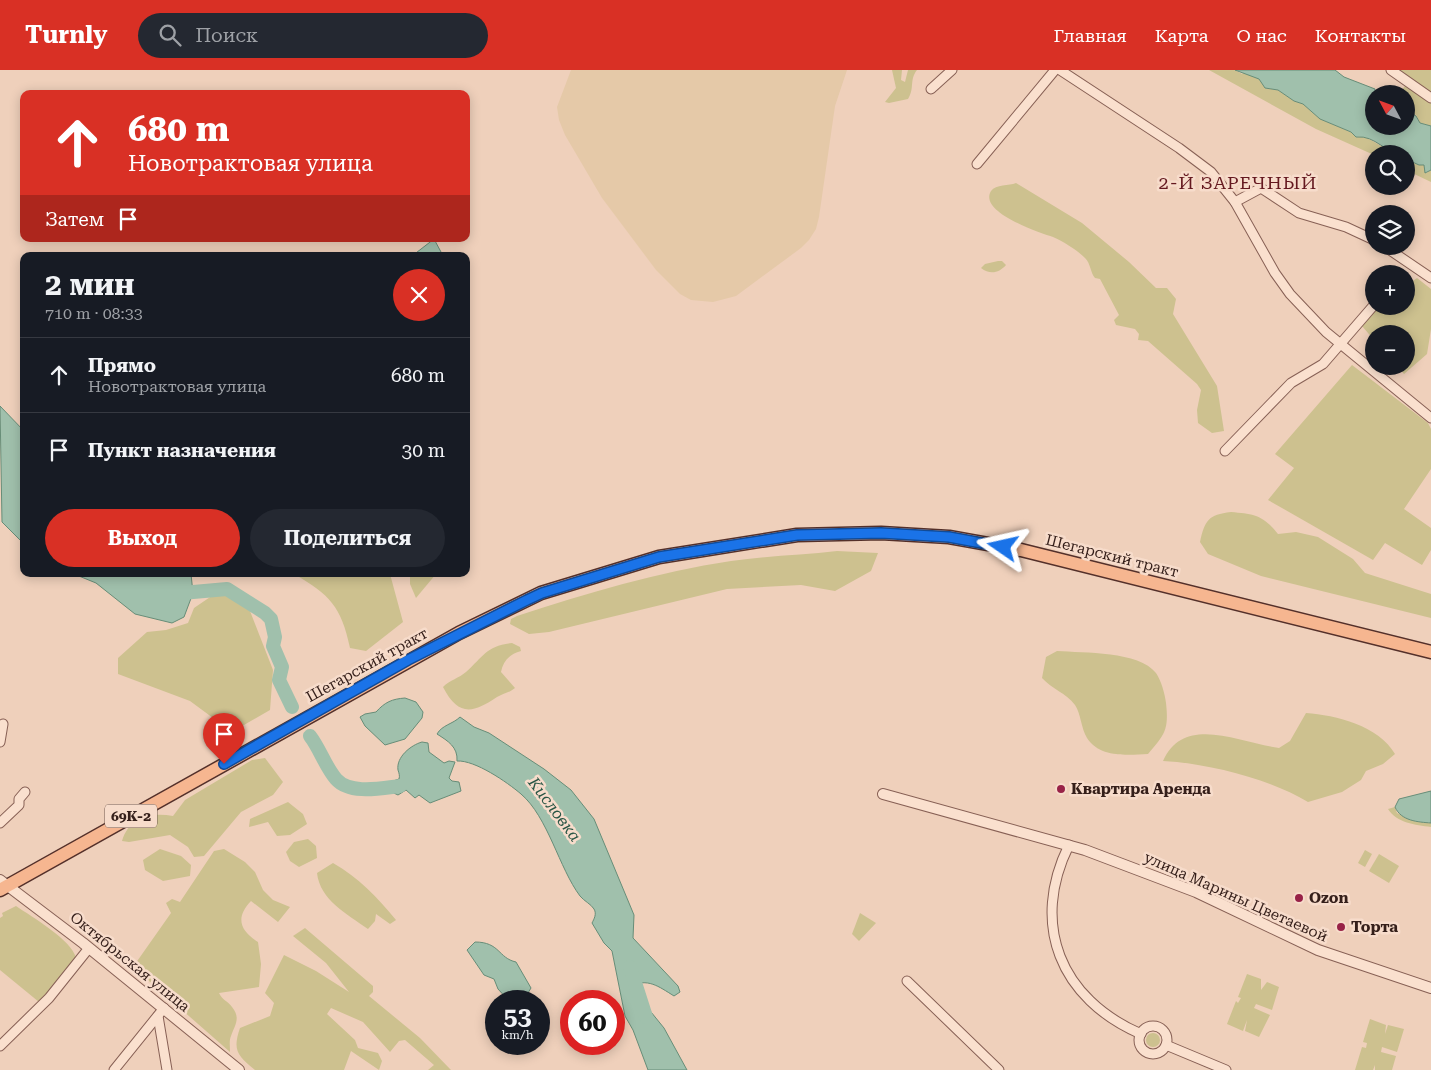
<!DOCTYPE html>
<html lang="ru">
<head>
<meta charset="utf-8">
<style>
	:root { --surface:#171b24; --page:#242831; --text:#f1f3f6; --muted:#9ea1a6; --line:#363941; --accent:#d93025 }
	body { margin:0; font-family:"Roboto Serif",serif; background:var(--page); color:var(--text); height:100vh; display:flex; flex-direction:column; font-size:19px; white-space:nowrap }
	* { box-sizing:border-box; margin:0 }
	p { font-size:16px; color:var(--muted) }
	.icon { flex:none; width:28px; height:28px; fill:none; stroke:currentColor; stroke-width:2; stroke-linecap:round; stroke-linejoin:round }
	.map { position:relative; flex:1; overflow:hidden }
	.sheet { position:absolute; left:20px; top:182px; width:450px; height:325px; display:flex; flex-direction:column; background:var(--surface); border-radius:10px; box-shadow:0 2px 12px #0003 }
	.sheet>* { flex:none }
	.guide { position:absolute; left:20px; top:20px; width:450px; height:152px; border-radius:10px; box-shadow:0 2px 12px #0003; background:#d93025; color:#fff; overflow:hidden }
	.needle { width:32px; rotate:311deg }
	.fabs { position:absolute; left:1365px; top:15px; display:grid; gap:10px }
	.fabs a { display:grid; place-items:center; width:50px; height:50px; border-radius:50%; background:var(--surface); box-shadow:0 2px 12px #0003; font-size:25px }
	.speed { position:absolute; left:485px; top:920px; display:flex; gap:10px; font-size:25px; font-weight:700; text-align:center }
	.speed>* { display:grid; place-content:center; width:65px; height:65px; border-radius:50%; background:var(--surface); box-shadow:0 2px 12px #0003; line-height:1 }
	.speed small { font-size:12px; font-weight:400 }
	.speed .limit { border:8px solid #d22; background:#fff; color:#111 }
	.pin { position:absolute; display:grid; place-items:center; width:42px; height:42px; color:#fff; margin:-51px -21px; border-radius:50% 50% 50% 0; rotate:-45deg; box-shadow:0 0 5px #0007 }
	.pin .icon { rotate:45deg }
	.me { position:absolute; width:55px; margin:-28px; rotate:281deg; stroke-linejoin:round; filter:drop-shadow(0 0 4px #0008) }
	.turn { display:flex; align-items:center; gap:18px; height:105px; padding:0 25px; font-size:22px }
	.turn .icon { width:65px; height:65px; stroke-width:2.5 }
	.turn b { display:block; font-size:35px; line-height:42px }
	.then { display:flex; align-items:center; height:48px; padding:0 25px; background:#0003; gap:10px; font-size:19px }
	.round { display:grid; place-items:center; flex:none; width:52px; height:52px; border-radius:26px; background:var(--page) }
	.head { display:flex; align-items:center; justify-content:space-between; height:85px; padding:0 25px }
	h1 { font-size:30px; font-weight:700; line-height:38px }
	.primary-button { display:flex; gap:10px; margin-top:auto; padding:10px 25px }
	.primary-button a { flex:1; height:58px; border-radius:30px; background:var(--accent); color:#fff; font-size:20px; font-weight:700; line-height:58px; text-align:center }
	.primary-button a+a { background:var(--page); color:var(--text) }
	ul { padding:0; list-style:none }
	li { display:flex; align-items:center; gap:15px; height:75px; padding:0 25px; border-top:1px solid var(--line) }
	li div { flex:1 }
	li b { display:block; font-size:19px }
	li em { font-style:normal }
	header { display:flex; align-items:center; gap:30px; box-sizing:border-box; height:70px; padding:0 25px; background:var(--accent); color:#fff }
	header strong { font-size:24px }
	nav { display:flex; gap:28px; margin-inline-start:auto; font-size:18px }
	.search { width:350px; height:45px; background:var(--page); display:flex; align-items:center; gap:12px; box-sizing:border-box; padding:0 18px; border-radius:28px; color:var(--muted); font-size:19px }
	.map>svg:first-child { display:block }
	.farmland { fill:#e5c9a8 }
	.green { fill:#cdc18f }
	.water { fill:#a0c0ac; stroke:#678d78 }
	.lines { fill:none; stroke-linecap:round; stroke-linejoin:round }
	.river { stroke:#a0c0ac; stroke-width:14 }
	.minor-casing { stroke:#876055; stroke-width:11 }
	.tertiary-casing { stroke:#876055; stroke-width:12 }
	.primary-casing { stroke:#54302a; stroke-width:15 }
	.minor { stroke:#fae0ce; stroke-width:9 }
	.tertiary { stroke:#fae0ce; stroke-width:10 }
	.primary { stroke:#f6b690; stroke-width:12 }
	.route-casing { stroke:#114b97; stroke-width:12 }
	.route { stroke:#1a73e8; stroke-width:9 }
	.poi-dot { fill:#982247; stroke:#f7dccb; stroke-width:2 }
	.labels { text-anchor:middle; stroke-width:5; stroke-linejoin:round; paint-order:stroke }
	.shield { fill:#f7dccb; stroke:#6f584f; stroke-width:1 }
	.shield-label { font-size:14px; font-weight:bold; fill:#351f1a }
	.street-label { font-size:15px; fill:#351f1a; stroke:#f7dccb }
	.poi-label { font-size:15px; font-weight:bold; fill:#351f1a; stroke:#f7dccb; text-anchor:start }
	.water-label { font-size:16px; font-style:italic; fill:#295645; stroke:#f7dccb }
	.quarter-label { font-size:18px; letter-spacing:1px; fill:#64181f; stroke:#f7dccb }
</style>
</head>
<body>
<header>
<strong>Turnly</strong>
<div class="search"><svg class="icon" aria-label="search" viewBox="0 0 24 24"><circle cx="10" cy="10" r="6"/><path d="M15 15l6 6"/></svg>Поиск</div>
<nav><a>Главная</a><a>Карта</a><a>О нас</a><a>Контакты</a></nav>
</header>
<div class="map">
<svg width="1431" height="1000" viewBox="0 0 1431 1000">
	<rect width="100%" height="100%" fill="#efd0bb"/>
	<polygon class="farmland" points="571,0 847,0 835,36 819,147 816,159 809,170 801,178 736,226 713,232 691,230 680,224 656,200 602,128 565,65 559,50 557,37"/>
	<g class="green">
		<path d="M 892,0 L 902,0 L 901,10 L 905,12 L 908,0 L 917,0 C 909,10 915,18 908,29 L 889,33 L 885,32 L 896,18 Z"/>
		<polygon points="1209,0 1235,0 1242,4 1244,2 1259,9 1265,18 1278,20 1294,31 1303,34 1320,49 1351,62 1356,67 1364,66 1395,84 1374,85 1316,59"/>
		<polygon points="1397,0 1431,0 1431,56 1420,53 1416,45 1406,39 1406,24 1399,24 1410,9"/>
		<polygon points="1406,89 1419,95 1424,95 1426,103 1431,100 1431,112 1406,100"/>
		<path d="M 1016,113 L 1082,153 L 1129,192 L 1156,218 L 1167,218 L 1176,229 L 1173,244 L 1217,316 L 1224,361 L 1212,363 L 1198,353 L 1197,340 L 1201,320 L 1197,314 L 1148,271 L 1138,270 L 1139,264 L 1135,259 L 1116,255 L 1114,250 L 1119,245 L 1100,209 L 1095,208 C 1090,202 1091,194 1085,188 C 1077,180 1064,172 1053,167 C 1040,163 978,142 991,121 C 996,114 1009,116 1016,113 Z"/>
		<path d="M 998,191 L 1002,191 L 1006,195 C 999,203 990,205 981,198 L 985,194 Z"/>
		<polygon points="1417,208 1431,219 1431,259 1427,284 1404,304 1397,296 1406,296 1406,264 1374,264 1374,270 1362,256 1378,236 1406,236 1406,212 1409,214"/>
		<polygon points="1352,295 1428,353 1431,359 1431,399 1404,439 1431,458 1431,480 1422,495 1385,473 1373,490 1268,430 1294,398 1275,384"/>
		<path d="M 1231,442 C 1254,444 1263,445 1278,464 L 1296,462 L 1318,467 L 1353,489 L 1365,503 L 1431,524 L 1431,548 L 1261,506 L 1208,484 L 1200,472 C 1205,450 1208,445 1231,442 Z"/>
		<path d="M 837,481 L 878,483 L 871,501 L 835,521 L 801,515 L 727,519 L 549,562 L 529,564 L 510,554 L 511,549 L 517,546 C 587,523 658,502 731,491 C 766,486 802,485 837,481 Z"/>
		<path d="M 294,504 L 390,504 L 403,552 L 366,581 L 350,578 C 341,536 330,525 294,504 Z"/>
		<polygon points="410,504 436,504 416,528 410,514"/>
		<polygon points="219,521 250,541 273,600 270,640 232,662 190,631 118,604 118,588 147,562 166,560 188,553 194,538"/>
		<path d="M 512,573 L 520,577 L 521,581 C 510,584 503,591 501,602 L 515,618 C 509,623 504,623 497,627 C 472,644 458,646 443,617 C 450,610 459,608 466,602 C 484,586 486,576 512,573 Z"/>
		<path d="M 1057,581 C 1084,583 1139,581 1156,603 C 1161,610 1165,624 1166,633 C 1169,660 1165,664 1148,684 C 1127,685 1100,688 1087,668 C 1081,658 1081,644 1075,635 C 1066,623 1052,619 1042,608 L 1046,587 Z"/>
		<path d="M 1306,643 C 1336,645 1379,656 1395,684 L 1383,694 L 1366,701 L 1361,710 L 1342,722 L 1308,732 C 1271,709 1206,693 1163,691 C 1184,643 1241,673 1279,678 L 1290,671 Z"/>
		<path d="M 265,688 L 283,712 L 273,725 L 241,742 L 204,786 L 194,787 L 188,777 L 170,765 L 129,772 L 122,771 C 129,747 151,742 173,746 L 185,730 L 252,690 Z"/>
		<polygon points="288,732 303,744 307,754 290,765 277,766 268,752 249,757 250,749"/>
		<path d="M 1395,737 L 1397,743 L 1415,751 L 1431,753 L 1431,757 C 1415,755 1397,753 1388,739 Z"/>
		<polygon points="308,769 316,776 317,788 299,797 290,791 286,782 294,772"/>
		<polygon points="160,779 181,786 191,795 190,806 163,811 145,800 143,790"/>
		<path d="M 224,779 L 245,792 L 255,802 L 263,820 L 273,830 L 290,837 L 278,852 L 251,831 C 235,848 240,860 258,872 L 261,894 L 259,917 L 219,923 C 222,930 228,931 232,937 C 241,948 235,955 231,966 C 229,970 230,977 230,982 L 133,897 L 171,843 L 166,833 L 172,829 L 180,832 L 214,781 Z"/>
		<polygon points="1365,780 1372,784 1365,797 1358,793"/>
		<polygon points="1379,784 1399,796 1389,813 1369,801"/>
		<path d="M 333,793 C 359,808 377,827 396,850 L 390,854 L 376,844 L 375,851 L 368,859 C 347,844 320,830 317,803 Z"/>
		<path d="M 16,836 C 32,847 72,870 76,888 L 39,932 L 0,900 L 0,848 L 3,846 L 2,843 Z"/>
		<polygon points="860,843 876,853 859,871 852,864"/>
		<path d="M 305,858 L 373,916 L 373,922 L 369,926 L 420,968 L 451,1000 L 428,1000 L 434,995 L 405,970 L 399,971 L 390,982 L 363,952 L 331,938 L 327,944 L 355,970 L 358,978 L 378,983 L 382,991 L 379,1000 L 351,981 L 344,1000 L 255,1000 C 238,986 232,981 240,958 L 270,946 L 274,933 L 265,923 L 284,885 L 316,901 L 349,922 L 326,893 L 293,866 Z"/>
		<polygon points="1247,904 1261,909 1261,920 1267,912 1279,917 1272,940 1256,934 1254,938 1270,945 1259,967 1245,961 1247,950 1243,961 1227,954 1236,931 1238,933 1241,928 1238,927"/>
		<polygon points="1370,949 1386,955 1385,964 1388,955 1404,959 1397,982 1382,977 1381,982 1396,986 1392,1000 1375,1000 1375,995 1373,1000 1355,1000 1362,977 1366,978 1367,973 1363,972"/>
		<circle cx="1153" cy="970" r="7"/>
	</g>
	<g class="water">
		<path d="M 1235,0 L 1335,0 L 1344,7 L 1375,19 L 1374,56 L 1406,56 L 1406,39 L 1416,46 L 1420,53 L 1431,56 L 1431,100 L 1425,103 L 1424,95 L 1419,95 L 1406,89 L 1406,84 C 1383,84 1377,65 1356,67 L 1351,62 L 1320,49 L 1303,34 L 1294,31 L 1278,20 L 1265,18 L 1259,9 Z"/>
		<polygon points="434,169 441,182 439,186 412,186"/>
		<polygon points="0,336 24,361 24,474 2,452"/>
		<polygon points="74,504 191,504 193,523 184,547 172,553 135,544 96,513"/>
		<path d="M 405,628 L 416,632 L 423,642 L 422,648 L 405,669 L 385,675 L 365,656 L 360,647 L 365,644 L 376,642 C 385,632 392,629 405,628 Z"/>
		<path d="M 460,647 L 474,657 L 489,663 L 544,699 L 571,720 L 594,749 L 634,845 L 633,868 L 678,916 L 680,922 L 674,926 C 658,916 648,908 630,916 L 664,958 L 687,1000 L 648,1000 L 633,960 L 625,946 L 612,881 L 604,873 L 592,853 C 594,849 597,844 594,839 C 591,834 584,831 580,826 C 559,798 548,747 521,724 C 507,712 475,690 457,691 C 458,677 448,671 437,664 C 442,655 453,654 460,647 Z"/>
		<path d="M 422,672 L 428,673 L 429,682 L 444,693 L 449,691 L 455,692 L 449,708 L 452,711 L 459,712 L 461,721 L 430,733 L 419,725 L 415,728 L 406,720 L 398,725 L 383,718 L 387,713 L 399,709 C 400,706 399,703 398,700 C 396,687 411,675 422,672 Z"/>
		<path d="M 1431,721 L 1431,753 C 1418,752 1401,751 1395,737 L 1399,729 Z"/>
		<path d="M 475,872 C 500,872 498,888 516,892 L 531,918 L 523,931 L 509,931 L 498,919 L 494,909 L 484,905 L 467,880 Z"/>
	</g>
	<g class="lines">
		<g class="river">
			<polyline points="153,504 182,523 227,519 265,543 271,549 275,567 273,576 282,597 279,610 292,637"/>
			<path d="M 310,666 C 320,679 325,696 336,709 C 350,725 382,718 400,716"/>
			<polyline points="630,897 646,947"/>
		</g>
		<defs>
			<g id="minor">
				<polyline points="1060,0 1179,78 1211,102 1235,132 1275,203 1290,224 1326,262 1431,348"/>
				<polyline points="1391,0 1431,28"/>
				<polyline points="931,19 952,0"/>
				<polyline points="977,94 1055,0"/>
				<polyline points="1235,132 1261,118 1299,143 1346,157 1374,170"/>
				<polyline points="1384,176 1431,208"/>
				<polyline points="1225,381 1291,313 1323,294 1374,235"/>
				<polyline points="0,672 3,654"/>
				<polyline points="0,753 19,735 19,729 25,722"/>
				<path d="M 1069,775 C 1030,854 1060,929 1141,964"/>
				<polyline points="907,911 999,1000"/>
				<polyline points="158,946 167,1000"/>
				<circle cx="1153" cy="970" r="14"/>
				<polyline points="1166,975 1226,1000"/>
				<polyline points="0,976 49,928 89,878"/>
				<polyline points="114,1000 164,938"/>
			</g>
			<g id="tertiary">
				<polyline points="883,724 1085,780 1196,822 1318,880 1431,918"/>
				<polyline points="0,810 83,873 239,1000"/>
			</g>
			<polyline id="primary" points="0,820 459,563 541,523 659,487 797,465 881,463 949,467 1021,480 1431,582"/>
		</defs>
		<use href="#minor" class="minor-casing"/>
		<use href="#tertiary" class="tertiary-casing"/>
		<use href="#primary" class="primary-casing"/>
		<use href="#minor" class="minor"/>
		<use href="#tertiary" class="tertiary"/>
		<use href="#primary" class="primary"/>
	</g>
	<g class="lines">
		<defs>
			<polyline id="route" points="224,694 408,590 527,530 542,523 659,487 797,465 881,463 949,467 1003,477"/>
		</defs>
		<use href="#route" class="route-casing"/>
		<use href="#route" class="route"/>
	</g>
	<g class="poi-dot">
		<circle cx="1061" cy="719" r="5"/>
		<circle cx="1299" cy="828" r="5"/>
		<circle cx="1341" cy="857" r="5"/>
	</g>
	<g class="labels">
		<rect class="shield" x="105" y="734.5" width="52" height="23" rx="4"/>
		<g class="shield-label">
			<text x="131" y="751">69К-2</text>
		</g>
		<g class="street-label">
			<text transform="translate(1112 486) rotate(14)" y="5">Шегарский тракт</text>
			<text transform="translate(367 595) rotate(-29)" y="5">Шегарский тракт</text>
			<text transform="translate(1236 827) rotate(24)" y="5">улица Марины Цветаевой</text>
			<text transform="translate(130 892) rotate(39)" y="5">Октябрьская улица</text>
		</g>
		<g class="poi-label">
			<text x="1071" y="724">Квартира Аренда</text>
			<text x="1309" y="833">Ozon</text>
			<text x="1351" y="862">Торта</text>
		</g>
		<g class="water-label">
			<text transform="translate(555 739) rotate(53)" y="6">Кисловка</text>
		</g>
		<g class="quarter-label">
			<text x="1238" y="119">2-Й ЗАРЕЧНЫЙ</text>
		</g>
	</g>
</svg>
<div class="fabs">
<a><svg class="needle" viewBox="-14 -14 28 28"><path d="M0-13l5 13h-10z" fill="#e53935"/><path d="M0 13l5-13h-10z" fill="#9ea1a6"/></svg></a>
<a><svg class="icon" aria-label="search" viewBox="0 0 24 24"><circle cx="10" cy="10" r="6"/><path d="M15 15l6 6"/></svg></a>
<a><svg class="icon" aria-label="layers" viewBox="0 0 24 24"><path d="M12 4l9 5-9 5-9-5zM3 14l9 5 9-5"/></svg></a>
<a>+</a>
<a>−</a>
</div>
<div class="speed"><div>53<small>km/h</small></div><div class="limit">60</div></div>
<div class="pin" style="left:224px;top:694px;background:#d93025"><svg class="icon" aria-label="arrive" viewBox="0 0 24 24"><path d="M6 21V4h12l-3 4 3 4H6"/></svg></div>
<svg class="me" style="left:1003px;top:477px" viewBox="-20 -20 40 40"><path d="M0-17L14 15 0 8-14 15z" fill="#1a73e8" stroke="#fff" stroke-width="4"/></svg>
<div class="guide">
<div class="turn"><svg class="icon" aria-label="ahead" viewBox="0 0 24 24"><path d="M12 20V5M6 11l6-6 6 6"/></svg><div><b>680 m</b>Новотрактовая улица</div></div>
<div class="then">Затем<svg class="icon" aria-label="arrive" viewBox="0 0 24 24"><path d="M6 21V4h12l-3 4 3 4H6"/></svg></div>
</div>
<section class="sheet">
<div class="head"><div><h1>2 мин</h1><p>710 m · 08:33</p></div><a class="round" style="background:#d93025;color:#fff"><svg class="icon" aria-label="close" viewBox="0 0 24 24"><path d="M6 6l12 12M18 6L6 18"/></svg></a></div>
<ul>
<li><svg class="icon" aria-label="ahead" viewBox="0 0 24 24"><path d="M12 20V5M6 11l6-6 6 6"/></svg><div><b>Прямо</b><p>Новотрактовая улица</p></div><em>680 m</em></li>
<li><svg class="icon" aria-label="arrive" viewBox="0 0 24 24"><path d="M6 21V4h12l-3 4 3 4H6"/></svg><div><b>Пункт назначения</b></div><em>30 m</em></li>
</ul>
<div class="primary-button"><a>Выход</a><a>Поделиться</a></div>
</section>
</div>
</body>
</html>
